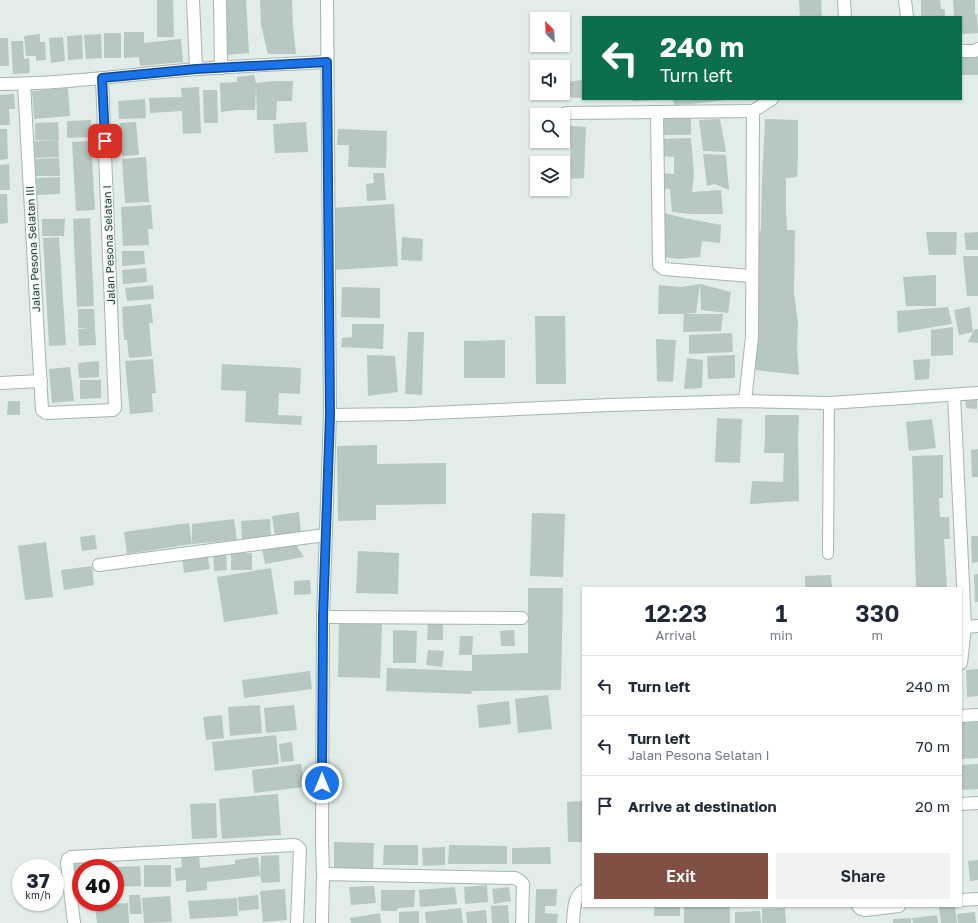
<!DOCTYPE html>
<html lang="en">
<head>
<meta charset="utf-8">
<style>
	:root { --surface:#fff; --page:#f2f2f3; --text:#1f2937; --muted:#747a83; --line:#e0e1e3; --accent:#815044 }
	body { margin:0; font-family:"Golos Text",sans-serif; background:var(--page); color:var(--text); height:100vh; display:flex; flex-direction:column; font-size:15px; white-space:nowrap }
	* { box-sizing:border-box; margin:0 }
	p { font-size:13px; color:var(--muted) }
	.icon { flex:none; width:22px; height:22px; fill:none; stroke:currentColor; stroke-width:2; stroke-linecap:round; stroke-linejoin:round }
	.map { position:relative; flex:1; overflow:hidden }
	.side { position:absolute; left:582px; top:587px; width:380px; height:320px; display:flex; flex-direction:column; background:var(--surface); border-radius:0px; box-shadow:0 1px 3px #0004 }
	.side>* { flex:none }
	.guide { position:absolute; left:582px; top:16px; width:380px; height:84px; border-radius:0px; box-shadow:0 1px 3px #0004; background:#0b6e4f; color:#fff; overflow:hidden }
	.needle { width:26px; rotate:336deg }
	.controls { position:absolute; left:530px; top:12px; display:grid; gap:8px }
	.controls a { display:grid; place-items:center; width:40px; height:40px; border-radius:0px; background:var(--surface); box-shadow:0 1px 3px #0004; font-size:20px }
	.speed { position:absolute; left:12px; top:859px; display:flex; gap:8px; font-size:20px; font-weight:700; text-align:center }
	.speed>* { display:grid; place-content:center; width:52px; height:52px; border-radius:50%; background:var(--surface); box-shadow:0 1px 3px #0004; line-height:1 }
	.speed small { font-size:10px; font-weight:400 }
	.speed .limit { border:6px solid #d22; background:#fff; color:#111 }
	.pin { position:absolute; display:grid; place-items:center; width:34px; height:34px; color:#fff; margin:-17px; border-radius:8px; box-shadow:0 2px 6px #0006 }
	.me { position:absolute; width:44px; margin:-22px; rotate:0deg; stroke-linejoin:round; filter:drop-shadow(0 0 3px #0008) }
	.turn { display:flex; align-items:center; gap:14px; height:84px; padding:0 12px; font-size:18px }
	.turn .icon { width:52px; height:52px; stroke-width:2.5 }
	.turn b { display:block; font-size:28px; line-height:34px }
	.eta { display:flex; justify-content:space-evenly; align-items:center; height:68px; text-align:center }
	.eta b { font-size:24px; font-weight:600; line-height:28px }
	.cta { display:flex; gap:8px; margin-top:auto; padding:8px 12px }
	.cta a { flex:1; height:46px; border-radius:0px; background:var(--accent); color:#fff; font-size:16px; font-weight:600; line-height:46px; text-align:center }
	.cta a+a { background:var(--page); color:var(--text) }
	ul { padding:0; list-style:none }
	li { display:flex; align-items:center; gap:12px; height:60px; padding:0 12px; border-top:1px solid var(--line) }
	li div { flex:1 }
	li b { display:block; font-size:15px }
	li em { font-style:normal }
	.map>svg:first-child { display:block }
	.building { fill:#b7c8c1 }
	.lines { fill:none; stroke-linecap:round; stroke-linejoin:round }
	.service-casing { stroke:#a4b5af; stroke-width:12 }
	.minor-casing { stroke:#a4b5af; stroke-width:14 }
	.tertiary-casing { stroke:#a4b5af; stroke-width:14 }
	.service { stroke:#fff; stroke-width:10 }
	.minor { stroke:#fff; stroke-width:12 }
	.tertiary { stroke:#fff; stroke-width:12 }
	.route-casing { stroke:#114b97; stroke-width:10 }
	.route { stroke:#1a73e8; stroke-width:7 }
	.labels { text-anchor:middle; stroke-width:3; stroke-linejoin:round; paint-order:stroke }
	.street-label { font-size:11px; fill:#213f37; stroke:#f2f9f6 }
</style>
</head>
<body>
<div class="map">
<svg width="978" height="923" viewBox="0 0 978 923">
	<rect width="100%" height="100%" fill="#e2ede8"/>
	<g class="building">
		<polygon points="157,0 173,0 174,37 157,37"/>
		<polygon points="223,0 246,0 249,53 226,55"/>
		<polygon points="260,0 292,0 293,27 296,54 268,54 261,25"/>
		<polygon points="799,0 821,0 822,17 800,17"/>
		<polygon points="921,0 940,0 941,9 945,9 945,17 921,17"/>
		<polygon points="953,0 975,0 975,14 977,14 978,33 961,34 961,17 954,17"/>
		<polygon points="124,32 144,32 144,43 181,39 183,62 140,66 139,57 124,58"/>
		<rect x="104" y="33" width="17" height="25"/>
		<polygon points="40,34 40,42 45,42 46,60 36,61 36,56 26,56 24,36"/>
		<polygon points="101,34 102,58 86,59 84,35"/>
		<polygon points="82,35 83,59 68,60 67,36"/>
		<polygon points="63,37 65,61 51,63 49,38"/>
		<polygon points="0,38 8,38 9,66 0,66"/>
		<polygon points="11,41 23,41 24,59 29,58 30,73 13,74"/>
		<polygon points="978,57 978,75 961,75 961,58"/>
		<polygon points="254,75 256,83 275,81 293,81 292,101 277,101 276,120 257,120 256,85 255,110 237,110 221,112 220,83 237,82 237,77"/>
		<polygon points="583,80 583,98 565,97 565,82"/>
		<polygon points="199,87 201,133 183,134 182,111 150,113 149,98 182,97 181,88"/>
		<polygon points="68,88 70,116 34,119 32,91"/>
		<polygon points="203,90 217,90 218,123 204,123"/>
		<polygon points="14,94 15,109 9,109 10,125 0,125 0,95"/>
		<polygon points="145,99 146,118 119,119 118,101"/>
		<polygon points="633,99 657,99 657,100 633,101"/>
		<polygon points="673,99 725,99 725,100 692,104 674,105"/>
		<polygon points="664,115 691,115 691,135 661,135"/>
		<polygon points="720,119 726,152 703,151 699,120"/>
		<polygon points="765,119 798,120 798,155 797,177 786,178 786,209 787,230 795,230 794,292 798,324 797,346 799,375 756,370 755,342 759,323 759,247 755,247 761,229 762,180"/>
		<polygon points="91,120 91,137 67,138 67,121"/>
		<polygon points="58,122 59,140 35,140 35,123"/>
		<polygon points="136,122 139,155 122,156 120,123"/>
		<polygon points="306,122 308,152 275,153 273,124"/>
		<polygon points="570,126 586,127 584,178 571,179"/>
		<polygon points="0,129 7,129 8,159 0,160"/>
		<polygon points="338,129 387,131 386,168 348,167 349,145 337,145"/>
		<polygon points="691,138 694,174 692,192 721,190 723,214 691,214 672,212 670,189 662,189 662,173 674,174 674,157 662,156 661,139"/>
		<polygon points="58,140 59,157 35,158 34,141"/>
		<polygon points="91,141 95,210 76,211 72,142"/>
		<polygon points="703,154 726,155 729,190 715,184 707,186"/>
		<polygon points="146,157 149,202 125,203 122,159"/>
		<polygon points="59,158 60,176 36,176 35,159"/>
		<polygon points="9,164 10,190 0,190 0,165"/>
		<polygon points="373,173 384,173 386,200 367,201 366,184 374,183"/>
		<polygon points="60,177 60,194 37,195 36,178"/>
		<polygon points="0,194 7,194 8,223 0,224"/>
		<polygon points="394,204 398,266 335,270 332,208"/>
		<polygon points="151,205 153,229 148,229 149,245 123,246 121,207"/>
		<polygon points="664,213 684,218 721,225 720,243 702,241 700,257 680,259 662,257"/>
		<polygon points="90,218 94,306 77,307 73,219"/>
		<polygon points="42,219 65,219 64,236 42,236"/>
		<polygon points="926,232 957,232 956,255 929,255"/>
		<polygon points="978,232 978,250 966,250 964,233"/>
		<polygon points="59,237 66,345 49,346 43,238"/>
		<polygon points="402,237 423,239 422,261 401,260"/>
		<polygon points="122,251 144,251 145,264 122,266"/>
		<polygon points="963,256 978,256 978,296 967,296"/>
		<polygon points="146,268 147,282 123,284 122,270"/>
		<polygon points="936,275 936,306 906,306 903,277"/>
		<polygon points="700,284 731,292 728,313 701,310"/>
		<polygon points="700,284 696,313 684,314 723,314 721,331 683,332 684,314 658,314 659,285 681,287"/>
		<polygon points="153,285 154,299 127,301 125,288"/>
		<polygon points="342,287 380,288 380,318 341,317"/>
		<polygon points="151,304 153,323 149,323 152,356 129,358 127,340 124,340 122,307"/>
		<polygon points="948,307 952,324 898,333 897,311"/>
		<polygon points="970,307 973,332 975,329 978,329 978,343 968,342 973,332 959,335 954,310"/>
		<polygon points="78,309 94,309 96,345 79,346 78,329 89,328 78,328"/>
		<polygon points="535,316 565,316 566,384 536,384"/>
		<polygon points="352,324 384,324 383,349 341,347 342,338 352,337"/>
		<polygon points="953,327 953,355 931,356 931,330"/>
		<polygon points="408,332 424,332 422,395 405,394"/>
		<polygon points="732,333 733,352 689,354 689,335"/>
		<polygon points="656,339 676,340 673,382 657,381"/>
		<polygon points="505,340 505,378 464,378 464,341"/>
		<polygon points="367,355 395,356 398,392 368,396"/>
		<polygon points="735,355 735,378 708,379 707,356"/>
		<polygon points="687,358 703,360 702,388 684,389"/>
		<polygon points="153,359 156,393 152,393 153,412 130,414 125,361"/>
		<polygon points="930,359 929,379 915,380 913,360"/>
		<polygon points="99,361 99,377 79,378 78,363"/>
		<polygon points="222,364 301,368 300,394 279,393 278,415 302,416 301,425 245,422 246,391 221,390"/>
		<polygon points="70,367 74,401 52,403 49,369"/>
		<polygon points="80,380 101,380 101,398 80,399"/>
		<polygon points="965,398 977,398 977,409 966,408"/>
		<polygon points="8,401 20,401 20,415 7,415"/>
		<polygon points="765,415 799,415 798,438 799,501 750,504 752,481 783,482 784,453 764,453 765,437"/>
		<polygon points="717,418 742,419 740,463 715,462"/>
		<polygon points="932,419 936,448 909,451 906,422"/>
		<polygon points="377,445 377,464 446,463 446,504 376,505 376,520 338,521 337,446"/>
		<polygon points="978,449 978,477 972,477 971,450"/>
		<polygon points="943,455 943,498 939,498 940,517 949,517 950,539 944,539 947,588 916,588 912,456"/>
		<polygon points="299,512 301,532 275,536 272,516"/>
		<polygon points="532,513 565,514 563,577 530,576"/>
		<polygon points="234,519 237,540 192,544 127,554 124,532 189,523 192,544 192,524"/>
		<polygon points="270,519 271,538 242,540 241,521"/>
		<polygon points="95,535 97,549 82,551 80,537"/>
		<polygon points="971,536 978,536 978,562 972,563"/>
		<polygon points="46,542 53,597 25,600 18,546"/>
		<polygon points="295,543 304,557 265,564 262,548"/>
		<polygon points="226,551 227,570 214,571 213,552"/>
		<polygon points="358,551 399,553 398,594 356,593"/>
		<polygon points="207,552 210,569 184,573 182,556"/>
		<rect x="231" y="553" width="21" height="17"/>
		<polygon points="92,566 94,585 64,590 61,570"/>
		<polygon points="271,568 278,614 224,622 217,577"/>
		<polygon points="978,574 978,602 975,602 974,575"/>
		<polygon points="831,575 832,588 805,588 805,576"/>
		<polygon points="310,580 311,594 294,595 294,581"/>
		<polygon points="528,588 563,588 561,690 472,691 471,694 386,691 387,668 472,671 472,655 528,653"/>
		<polygon points="339,623 382,624 380,678 338,677"/>
		<polygon points="428,623 443,623 443,640 427,640"/>
		<polygon points="393,630 417,631 416,663 393,663"/>
		<polygon points="514,630 515,646 501,646 500,631"/>
		<polygon points="460,636 473,636 472,655 459,655"/>
		<polygon points="428,650 444,651 442,667 426,665"/>
		<polygon points="978,669 978,696 967,697 966,670"/>
		<polygon points="310,671 312,689 244,698 242,680"/>
		<polygon points="548,695 552,729 518,733 515,699"/>
		<polygon points="509,701 511,724 479,728 477,705"/>
		<polygon points="260,705 262,733 230,736 228,707"/>
		<polygon points="294,705 297,730 266,733 264,708"/>
		<polygon points="222,715 224,738 206,740 203,717"/>
		<polygon points="978,722 978,758 961,759 961,723"/>
		<polygon points="276,735 279,764 215,771 212,742"/>
		<polygon points="292,742 294,761 281,762 279,744"/>
		<polygon points="301,764 304,787 254,793 252,770"/>
		<polygon points="978,764 978,789 961,790 961,765"/>
		<polygon points="278,794 281,835 222,839 219,799"/>
		<polygon points="583,801 583,842 568,842 567,802"/>
		<polygon points="216,803 217,838 192,839 190,804"/>
		<polygon points="334,842 374,843 373,872 334,871"/>
		<polygon points="384,845 418,845 418,865 383,865"/>
		<polygon points="449,845 507,846 507,864 448,864"/>
		<polygon points="445,847 445,865 423,866 422,848"/>
		<polygon points="550,847 551,864 512,864 512,848"/>
		<polygon points="199,854 200,868 235,864 235,860 258,857 260,876 207,882 207,890 186,892 186,880 176,881 175,868 182,867 181,856"/>
		<polygon points="279,855 280,882 262,883 260,876 261,856"/>
		<polygon points="92,860 93,868 81,868 81,902 74,902 70,863"/>
		<polygon points="978,860 978,880 970,881 968,861"/>
		<rect x="144" y="865" width="27" height="22"/>
		<polygon points="140,866 141,886 115,887 115,867"/>
		<polygon points="487,885 488,902 465,904 464,887"/>
		<polygon points="374,886 376,903 351,905 349,887"/>
		<polygon points="455,887 457,904 420,907 419,890"/>
		<polygon points="509,887 511,901 494,904 492,889"/>
		<polygon points="285,889 287,920 263,922 260,891"/>
		<polygon points="536,889 557,889 556,906 545,906 545,913 558,914 557,923 535,923"/>
		<polygon points="381,890 415,890 414,907 398,908 397,911 381,911"/>
		<polygon points="129,895 140,895 142,914 130,914"/>
		<polygon points="258,895 259,909 239,911 238,897"/>
		<polygon points="170,896 172,922 144,923 142,898"/>
		<polygon points="237,898 238,916 190,919 188,901"/>
		<polygon points="128,903 129,923 97,923 95,905"/>
		<polygon points="508,905 509,923 492,923 491,906"/>
		<rect x="654" y="906" width="26" height="10"/>
		<polygon points="702,906 730,906 730,923 684,923 684,907"/>
		<polygon points="955,906 957,923 941,923 939,907"/>
		<polygon points="461,908 463,923 426,923 425,912"/>
		<polygon points="785,908 786,923 762,923 762,909"/>
		<polygon points="486,910 487,923 467,923 466,912"/>
		<polygon points="419,911 419,923 399,923 399,912"/>
		<polygon points="760,911 761,923 735,923 735,912"/>
		<polygon points="975,912 976,923 958,923 957,914"/>
		<polygon points="380,913 381,923 351,923 350,918"/>
		<polygon points="937,915 938,923 913,923 912,918"/>
		<polygon points="911,918 911,923 893,923 893,919"/>
	</g>
	<g class="lines">
		<defs>
			<polyline id="service" points="828,554 829,403"/>
			<g id="minor">
				<polyline points="193,0 196,69"/>
				<polyline points="220,0 221,68"/>
				<polyline points="844,0 845,17"/>
				<polyline points="905,0 907,17"/>
				<polyline points="961,51 975,51 978,49"/>
				<path d="M 0,84 C 66,84 131,74 197,69 C 240,66 284,64 327,62"/>
				<polyline points="24,84 42,410 46,413 113,410 115,408 102,78"/>
				<polyline points="657,112 659,265 664,269 751,276"/>
				<polyline points="566,113 753,111"/>
				<polyline points="0,383 41,381"/>
				<polyline points="954,395 965,627 961,663"/>
				<polyline points="745,401 752,337 753,111 772,99"/>
				<polyline points="99,565 325,535"/>
				<polyline points="323,617 522,618"/>
				<polyline points="965,627 978,626"/>
				<polyline points="961,716 978,715"/>
				<polyline points="961,804 978,803"/>
				<polyline points="323,874 515,878 520,881 523,884 522,923"/>
				<polyline points="961,900 978,899"/>
				<polyline points="858,906 861,909 865,910 899,906"/>
				<polyline points="74,923 67,863 68,859 71,857 294,845 297,846 300,849 297,923"/>
				<path d="M 573,923 C 574,913 573,897 583,891"/>
			</g>
			<g id="tertiary">
				<polyline points="330,415 410,414 610,405 745,401 829,403 978,393"/>
				<polyline points="322,923 323,874 322,844 323,617 330,415 327,0"/>
			</g>
		</defs>
		<use href="#service" class="service-casing"/>
		<use href="#minor" class="minor-casing"/>
		<use href="#tertiary" class="tertiary-casing"/>
		<use href="#service" class="service"/>
		<use href="#minor" class="minor"/>
		<use href="#tertiary" class="tertiary"/>
	</g>
	<g class="lines">
		<defs>
			<polyline id="route" points="105,141 102,78 196,69 327,62 330,415 323,617 322,783"/>
		</defs>
		<use href="#route" class="route-casing"/>
		<use href="#route" class="route"/>
	</g>
	<g class="labels">
		<g class="street-label">
			<text transform="translate(109 245) rotate(-92)" y="4">Jalan Pesona Selatan I</text>
			<text transform="translate(33 249) rotate(-93)" y="4">Jalan Pesona Selatan III</text>
		</g>
	</g>
</svg>
<div class="controls">
<a><svg class="needle" viewBox="-14 -14 28 28"><path d="M0-13l5 13h-10z" fill="#e53935"/><path d="M0 13l5-13h-10z" fill="#747a83"/></svg></a>
<a><svg class="icon" aria-label="sound" viewBox="0 0 24 24"><path d="M4 9h4l5-4v14l-5-4H4zM17 9q2 3 0 6"/></svg></a>
<a><svg class="icon" aria-label="search" viewBox="0 0 24 24"><circle cx="10" cy="10" r="6"/><path d="M15 15l6 6"/></svg></a>
<a><svg class="icon" aria-label="layers" viewBox="0 0 24 24"><path d="M12 4l9 5-9 5-9-5zM3 14l9 5 9-5"/></svg></a>
</div>
<div class="speed"><div>37<small>km/h</small></div><div class="limit">40</div></div>
<div class="pin" style="left:105px;top:141px;background:#d93025"><svg class="icon" aria-label="arrive" viewBox="0 0 24 24"><path d="M6 21V4h12l-3 4 3 4H6"/></svg></div>
<svg class="me" style="left:322px;top:783px" viewBox="-20 -20 40 40"><circle r="17" fill="#1a73e8" stroke="#fff" stroke-width="3"/><path d="M0-11L8 9 0 5-8 9z" fill="#fff"/></svg>
<div class="guide">
<div class="turn"><svg class="icon" aria-label="left" viewBox="0 0 24 24"><path d="M17 20v-9H6M10 6l-5 5 5 5"/></svg><div><b>240 m</b>Turn left</div></div>
</div>
<section class="side">
<div class="eta">
<div><b>12:23</b><p>Arrival</p></div>
<div><b>1</b><p>min</p></div>
<div><b>330</b><p>m</p></div>
</div>
<ul>
<li><svg class="icon" aria-label="left" viewBox="0 0 24 24"><path d="M17 20v-9H6M10 6l-5 5 5 5"/></svg><div><b>Turn left</b></div><em>240 m</em></li>
<li><svg class="icon" aria-label="left" viewBox="0 0 24 24"><path d="M17 20v-9H6M10 6l-5 5 5 5"/></svg><div><b>Turn left</b><p>Jalan Pesona Selatan I</p></div><em>70 m</em></li>
<li><svg class="icon" aria-label="arrive" viewBox="0 0 24 24"><path d="M6 21V4h12l-3 4 3 4H6"/></svg><div><b>Arrive at destination</b></div><em>20 m</em></li>
</ul>
<div class="cta"><a>Exit</a><a>Share</a></div>
</section>
</div>
</body>
</html>
